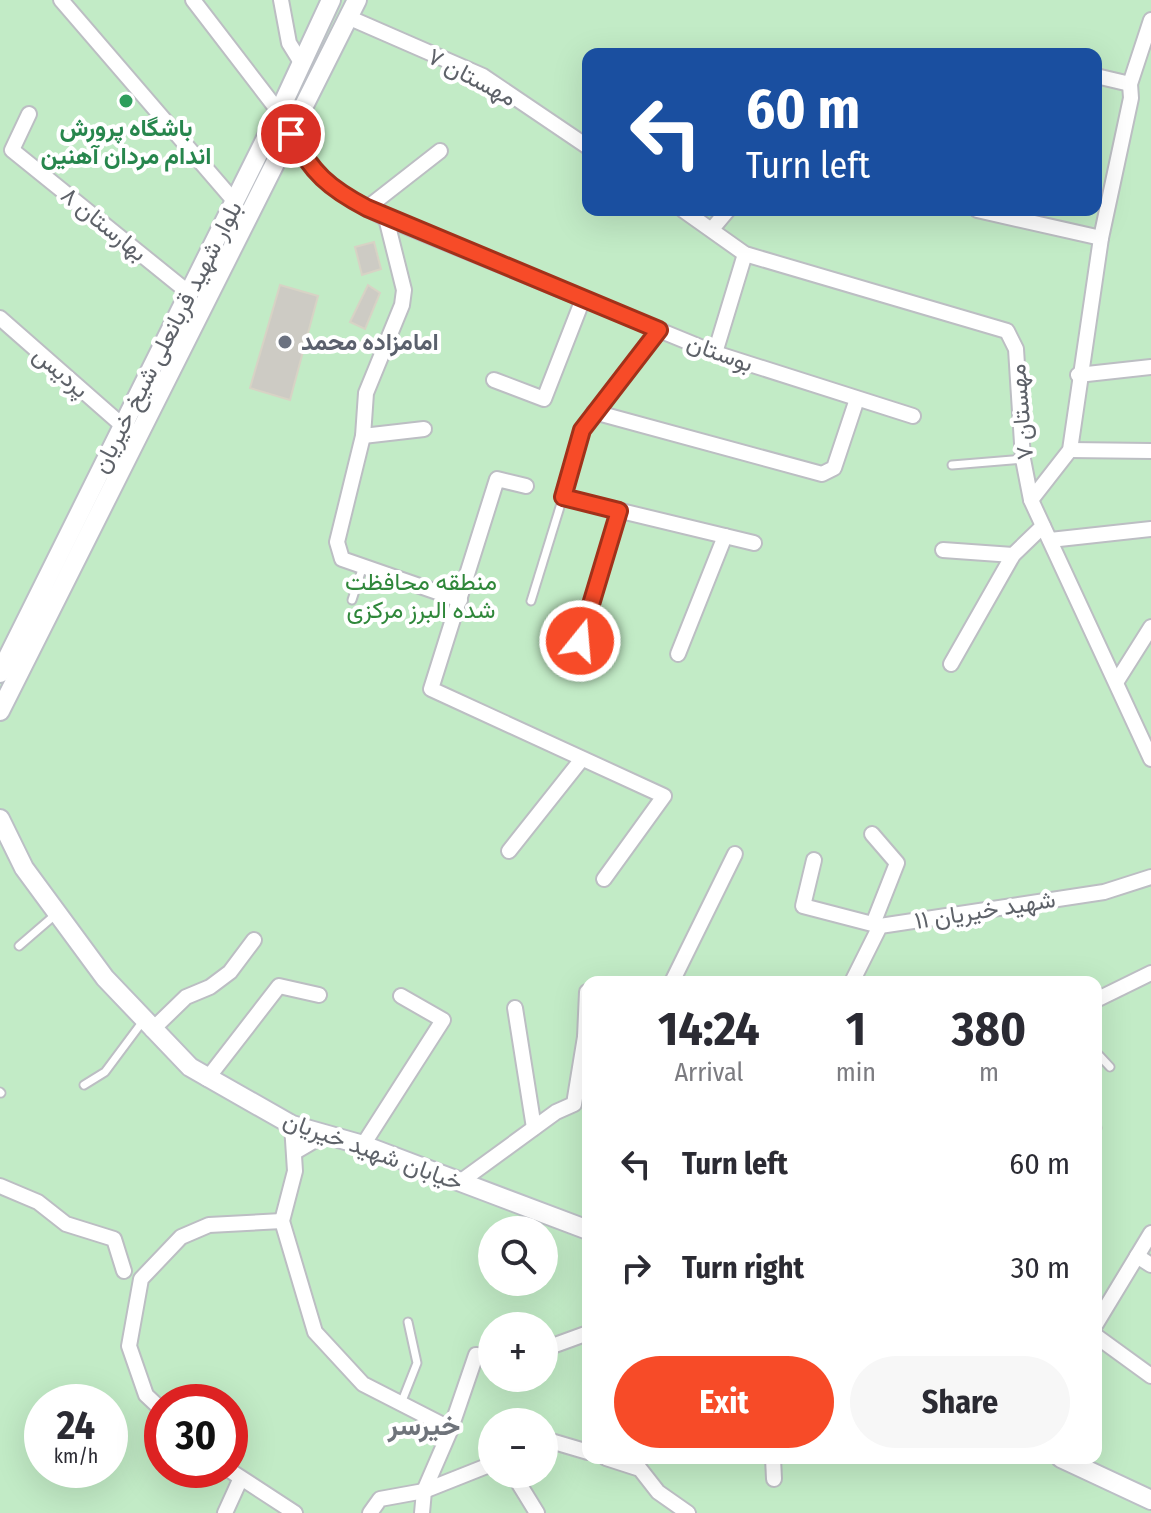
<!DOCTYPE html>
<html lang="en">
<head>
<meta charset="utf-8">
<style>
	:root { --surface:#fff; --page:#f7f7f7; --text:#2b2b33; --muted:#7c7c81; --accent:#f74b28 }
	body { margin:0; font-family:"Fira Sans Condensed",Vazirmatn,sans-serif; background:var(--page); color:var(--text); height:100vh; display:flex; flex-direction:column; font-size:30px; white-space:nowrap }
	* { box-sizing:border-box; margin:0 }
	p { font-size:26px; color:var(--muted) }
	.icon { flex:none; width:44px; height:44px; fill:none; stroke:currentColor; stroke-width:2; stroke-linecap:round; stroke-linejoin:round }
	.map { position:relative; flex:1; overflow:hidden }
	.side { position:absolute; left:582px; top:976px; width:520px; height:488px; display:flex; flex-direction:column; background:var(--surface); border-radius:16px; box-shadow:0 8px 32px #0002 }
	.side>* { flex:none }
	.guide { position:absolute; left:582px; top:48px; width:520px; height:168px; border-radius:16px; box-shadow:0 8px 32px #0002; background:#1a4fa0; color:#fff; overflow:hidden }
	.controls { position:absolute; left:478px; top:1216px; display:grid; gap:16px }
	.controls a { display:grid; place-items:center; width:80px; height:80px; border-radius:50%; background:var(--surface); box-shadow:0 8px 32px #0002; font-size:40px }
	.speed { position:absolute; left:24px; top:1384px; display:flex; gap:16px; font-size:40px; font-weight:700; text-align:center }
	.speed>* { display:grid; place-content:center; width:104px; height:104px; border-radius:50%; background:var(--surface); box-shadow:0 8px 32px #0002; line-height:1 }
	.speed small { font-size:20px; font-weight:400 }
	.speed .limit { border:12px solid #d22; background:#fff; color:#111 }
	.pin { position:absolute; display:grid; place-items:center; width:68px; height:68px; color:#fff; margin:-34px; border:4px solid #fff; border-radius:50%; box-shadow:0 2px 8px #0007 }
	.me { position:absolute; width:88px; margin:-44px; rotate:17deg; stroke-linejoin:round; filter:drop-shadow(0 0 6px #0008) }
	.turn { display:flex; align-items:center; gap:28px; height:168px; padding:0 32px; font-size:36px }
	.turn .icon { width:104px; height:104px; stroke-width:2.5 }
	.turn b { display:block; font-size:56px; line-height:68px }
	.eta { display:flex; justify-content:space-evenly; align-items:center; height:136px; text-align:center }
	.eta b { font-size:48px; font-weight:700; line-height:56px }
	.cta { display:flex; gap:16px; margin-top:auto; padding:16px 32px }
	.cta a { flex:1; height:92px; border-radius:48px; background:var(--accent); color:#fff; font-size:32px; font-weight:700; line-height:92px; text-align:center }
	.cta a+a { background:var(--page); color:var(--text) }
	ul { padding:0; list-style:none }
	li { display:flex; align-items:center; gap:24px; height:104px; padding:0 32px }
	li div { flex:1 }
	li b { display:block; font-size:30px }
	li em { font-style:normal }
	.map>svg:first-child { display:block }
	.green { fill:#c2ebc6; fill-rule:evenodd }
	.building { fill:#cdcbc4; stroke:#d7d3c5; stroke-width:2 }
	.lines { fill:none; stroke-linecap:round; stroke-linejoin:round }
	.lane-casing { stroke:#bcbec3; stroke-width:11 }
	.street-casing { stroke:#bcbec3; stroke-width:18 }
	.secondary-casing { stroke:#bcbfc6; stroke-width:22 }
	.lane { stroke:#fff; stroke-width:7 }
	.street { stroke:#fff; stroke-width:14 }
	.secondary { stroke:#fff; stroke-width:18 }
	.route-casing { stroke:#a1311a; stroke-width:20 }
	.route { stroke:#f74b28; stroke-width:14 }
	.leisure-dot { fill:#2e9e5b; stroke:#fff; stroke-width:3 }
	.worship-dot { fill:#6b7280; stroke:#fff; stroke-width:3 }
	.labels { text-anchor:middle; stroke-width:8; stroke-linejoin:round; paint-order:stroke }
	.street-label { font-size:24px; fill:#5e6269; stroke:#fff }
	.leisure-label { font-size:24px; font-weight:bold; fill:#27864d; stroke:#fff }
	.worship-label { font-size:24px; font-weight:bold; fill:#5b616d; stroke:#fff; text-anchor:start }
	.park-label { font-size:24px; fill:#2f873a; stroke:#fff }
	.quarter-label { font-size:28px; font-weight:bold; fill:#6f747b; stroke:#fff }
</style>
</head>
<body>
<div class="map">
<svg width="1151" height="1513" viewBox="0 0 1151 1513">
	<rect width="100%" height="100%" fill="#f2f0e7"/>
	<path class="green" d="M 0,0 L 1151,0 L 1151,1513 L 0,1513 ZM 588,54 L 1096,54 L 1096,210 L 588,210 ZM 588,982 L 1096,982 L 1096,1458 L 588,1458 ZM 492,1230 L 544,1230 L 544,1282 L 492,1282 ZM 492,1326 L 544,1326 L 544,1378 L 492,1378 ZM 42,1402 L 110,1402 L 110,1470 L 42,1470 ZM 162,1402 L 230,1402 L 230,1470 L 162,1470 ZM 492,1422 L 544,1422 L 544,1474 L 492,1474 Z"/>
	<g class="building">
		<polygon points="374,242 381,269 362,275 355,247"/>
		<polygon points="280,285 318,296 290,400 250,388"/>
		<polygon points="368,285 380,293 365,329 350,322"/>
	</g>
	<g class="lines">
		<defs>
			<g id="lane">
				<polyline points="952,465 1023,459"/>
				<polyline points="352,600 363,566"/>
				<polyline points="531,601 563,497"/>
				<polyline points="19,946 55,915"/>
				<polyline points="1096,1052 1110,1067"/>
				<polyline points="84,1085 105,1072 143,1021"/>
				<polyline points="0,1092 1,1093"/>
				<polyline points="1096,1127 1097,1128"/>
				<polyline points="402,1401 417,1363 408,1322"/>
			</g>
			<g id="street">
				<polyline points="61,0 235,202"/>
				<polyline points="193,0 279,112"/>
				<polyline points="281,0 289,43 302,64"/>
				<polyline points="350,18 483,76 588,147"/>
				<polyline points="1096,76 1130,84"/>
				<polyline points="29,114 12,150 189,293"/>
				<path d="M 291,134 C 316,180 338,193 383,217 L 715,353 L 913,416"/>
				<polyline points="367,208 440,151"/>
				<polyline points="683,210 745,254 1007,331 1016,349 1023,459 1031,500 1151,759"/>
				<polyline points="977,210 1101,238"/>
				<polyline points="386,218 404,290 402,305 366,393 363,436 337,542 342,559 460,600"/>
				<polyline points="712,229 728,210"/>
				<polyline points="0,318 123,426"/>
				<polyline points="659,330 582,430 563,497 754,543"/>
				<polyline points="715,353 745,254"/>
				<polyline points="1078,375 1151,367"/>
				<polyline points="494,380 544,399 583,299"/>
				<polyline points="594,412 822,474 834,468 857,399"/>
				<polyline points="363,436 424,429"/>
				<polyline points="1070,450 1151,451"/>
				<polyline points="526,486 497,479 431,689 664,796 604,879"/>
				<polyline points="1031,500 1070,450 1101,238 1131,98 1130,84 1151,20"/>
				<polyline points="1050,540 1151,529"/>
				<polyline points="943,550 1013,555"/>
				<polyline points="580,641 619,511"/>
				<polyline points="678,654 725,536"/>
				<polyline points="951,664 1013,555 1043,526"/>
				<polyline points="1117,681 1151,627"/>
				<polyline points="872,834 897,863 873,924"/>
				<polyline points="509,851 582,759"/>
				<polyline points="814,860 803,906 880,926"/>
				<polyline points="672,982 735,854"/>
				<polyline points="852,982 880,926 1104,892 1151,877"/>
				<polyline points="1096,1000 1151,973"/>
				<polyline points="515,1008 534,1128"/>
				<polyline points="152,1030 186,997 210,987 230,972 254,940"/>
				<polyline points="585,1037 587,992"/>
				<polyline points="207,1079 279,986 319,995"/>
				<polyline points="292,1125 295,1171 282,1221 315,1332 363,1384 451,1429"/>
				<polyline points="363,1145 443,1020 401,996"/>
				<polyline points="295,1152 324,1135"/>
				<polyline points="460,1182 556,1112 574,1104 585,1037 588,1037"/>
				<polyline points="0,1186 38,1202 66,1224 114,1239 124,1271"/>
				<polyline points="1137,1256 1151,1265"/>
				<polyline points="1096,1324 1151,1233"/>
				<polyline points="1096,1336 1151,1376"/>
				<polyline points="544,1349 588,1333"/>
				<polyline points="162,1410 146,1395 129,1346 141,1279 181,1237 209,1225 282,1221"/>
				<polyline points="544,1439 588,1452"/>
				<polyline points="606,1458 640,1469 658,1492 688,1513"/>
				<polyline points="773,1458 774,1479"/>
				<polyline points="229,1470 295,1513"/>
				<polyline points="513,1474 537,1513"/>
				<polyline points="225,1513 240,1480"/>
				<polyline points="370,1513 380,1499 424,1491 492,1464"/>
				<polyline points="422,1513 424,1491 450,1431 476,1355 492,1356"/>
			</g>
			<g id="secondary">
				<polyline points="0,673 279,112 331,0"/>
				<polyline points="0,711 357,0"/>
				<polyline points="0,819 24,868 105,978 190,1067 292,1125 363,1145 588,1230"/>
				<polyline points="1061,1458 1151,1500"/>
			</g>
		</defs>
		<use href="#lane" class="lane-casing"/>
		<use href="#street" class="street-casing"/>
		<use href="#secondary" class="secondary-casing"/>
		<use href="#lane" class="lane"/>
		<use href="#street" class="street"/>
		<use href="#secondary" class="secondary"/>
	</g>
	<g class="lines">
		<defs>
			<path id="route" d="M 291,134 C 312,173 329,188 367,208 L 659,330 L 582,430 L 563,497 L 619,511 L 580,641"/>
		</defs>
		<use href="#route" class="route-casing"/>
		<use href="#route" class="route"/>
	</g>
	<circle class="leisure-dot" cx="126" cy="101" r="8"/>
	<circle class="worship-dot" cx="285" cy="342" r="8"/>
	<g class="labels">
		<g class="street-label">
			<text transform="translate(472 77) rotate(28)" y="8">مهستان ۷</text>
			<text transform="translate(104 224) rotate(39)" y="8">بهارستان ۸</text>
			<text transform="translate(167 337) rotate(-63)" y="8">بلوار شهید قربانعلی شیخ خیریان</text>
			<text transform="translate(720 353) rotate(20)" y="8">بوستان</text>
			<text transform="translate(61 372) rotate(41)" y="8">پردیس</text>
			<text transform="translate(1021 412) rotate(-95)" y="8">مهستان ۷</text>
			<text transform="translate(985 910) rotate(-9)" y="8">شهید خیریان ۱۱</text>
			<text transform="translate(373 1151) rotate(20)" y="8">خیابان شهید خیریان</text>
		</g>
		<g class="leisure-label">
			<text x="126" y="136">باشگاه پرورش<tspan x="126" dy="28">اندام مردان آهنین</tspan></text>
		</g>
		<g class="worship-label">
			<text x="301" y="350">امامزاده محمد</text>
		</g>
		<g class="park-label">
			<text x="421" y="590">منطقه محافظت<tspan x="421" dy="28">شده البرز مرکزی</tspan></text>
		</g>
		<g class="quarter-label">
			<text x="424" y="1435">خیرسر</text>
		</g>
	</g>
</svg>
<div class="controls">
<a><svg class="icon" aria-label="search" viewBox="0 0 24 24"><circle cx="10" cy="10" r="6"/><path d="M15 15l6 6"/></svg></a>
<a>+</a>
<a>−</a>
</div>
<div class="speed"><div>24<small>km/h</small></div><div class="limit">30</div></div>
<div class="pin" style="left:291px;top:134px;background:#d93025"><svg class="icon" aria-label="arrive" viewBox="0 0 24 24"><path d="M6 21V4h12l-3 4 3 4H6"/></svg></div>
<svg class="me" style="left:580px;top:641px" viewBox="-20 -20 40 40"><circle r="17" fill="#f74b28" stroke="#fff" stroke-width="3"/><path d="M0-11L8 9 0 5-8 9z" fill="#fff"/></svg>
<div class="guide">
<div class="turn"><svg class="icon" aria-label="left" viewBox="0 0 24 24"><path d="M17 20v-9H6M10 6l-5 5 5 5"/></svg><div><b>60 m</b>Turn left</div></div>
</div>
<section class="side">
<div class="eta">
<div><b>14:24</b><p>Arrival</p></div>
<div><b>1</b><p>min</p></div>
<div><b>380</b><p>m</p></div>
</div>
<ul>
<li><svg class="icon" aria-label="left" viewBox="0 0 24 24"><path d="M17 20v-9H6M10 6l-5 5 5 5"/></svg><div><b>Turn left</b></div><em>60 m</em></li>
<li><svg class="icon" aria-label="right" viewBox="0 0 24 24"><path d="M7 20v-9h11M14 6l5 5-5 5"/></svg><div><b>Turn right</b></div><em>30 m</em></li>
</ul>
<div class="cta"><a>Exit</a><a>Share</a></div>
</section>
</div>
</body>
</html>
